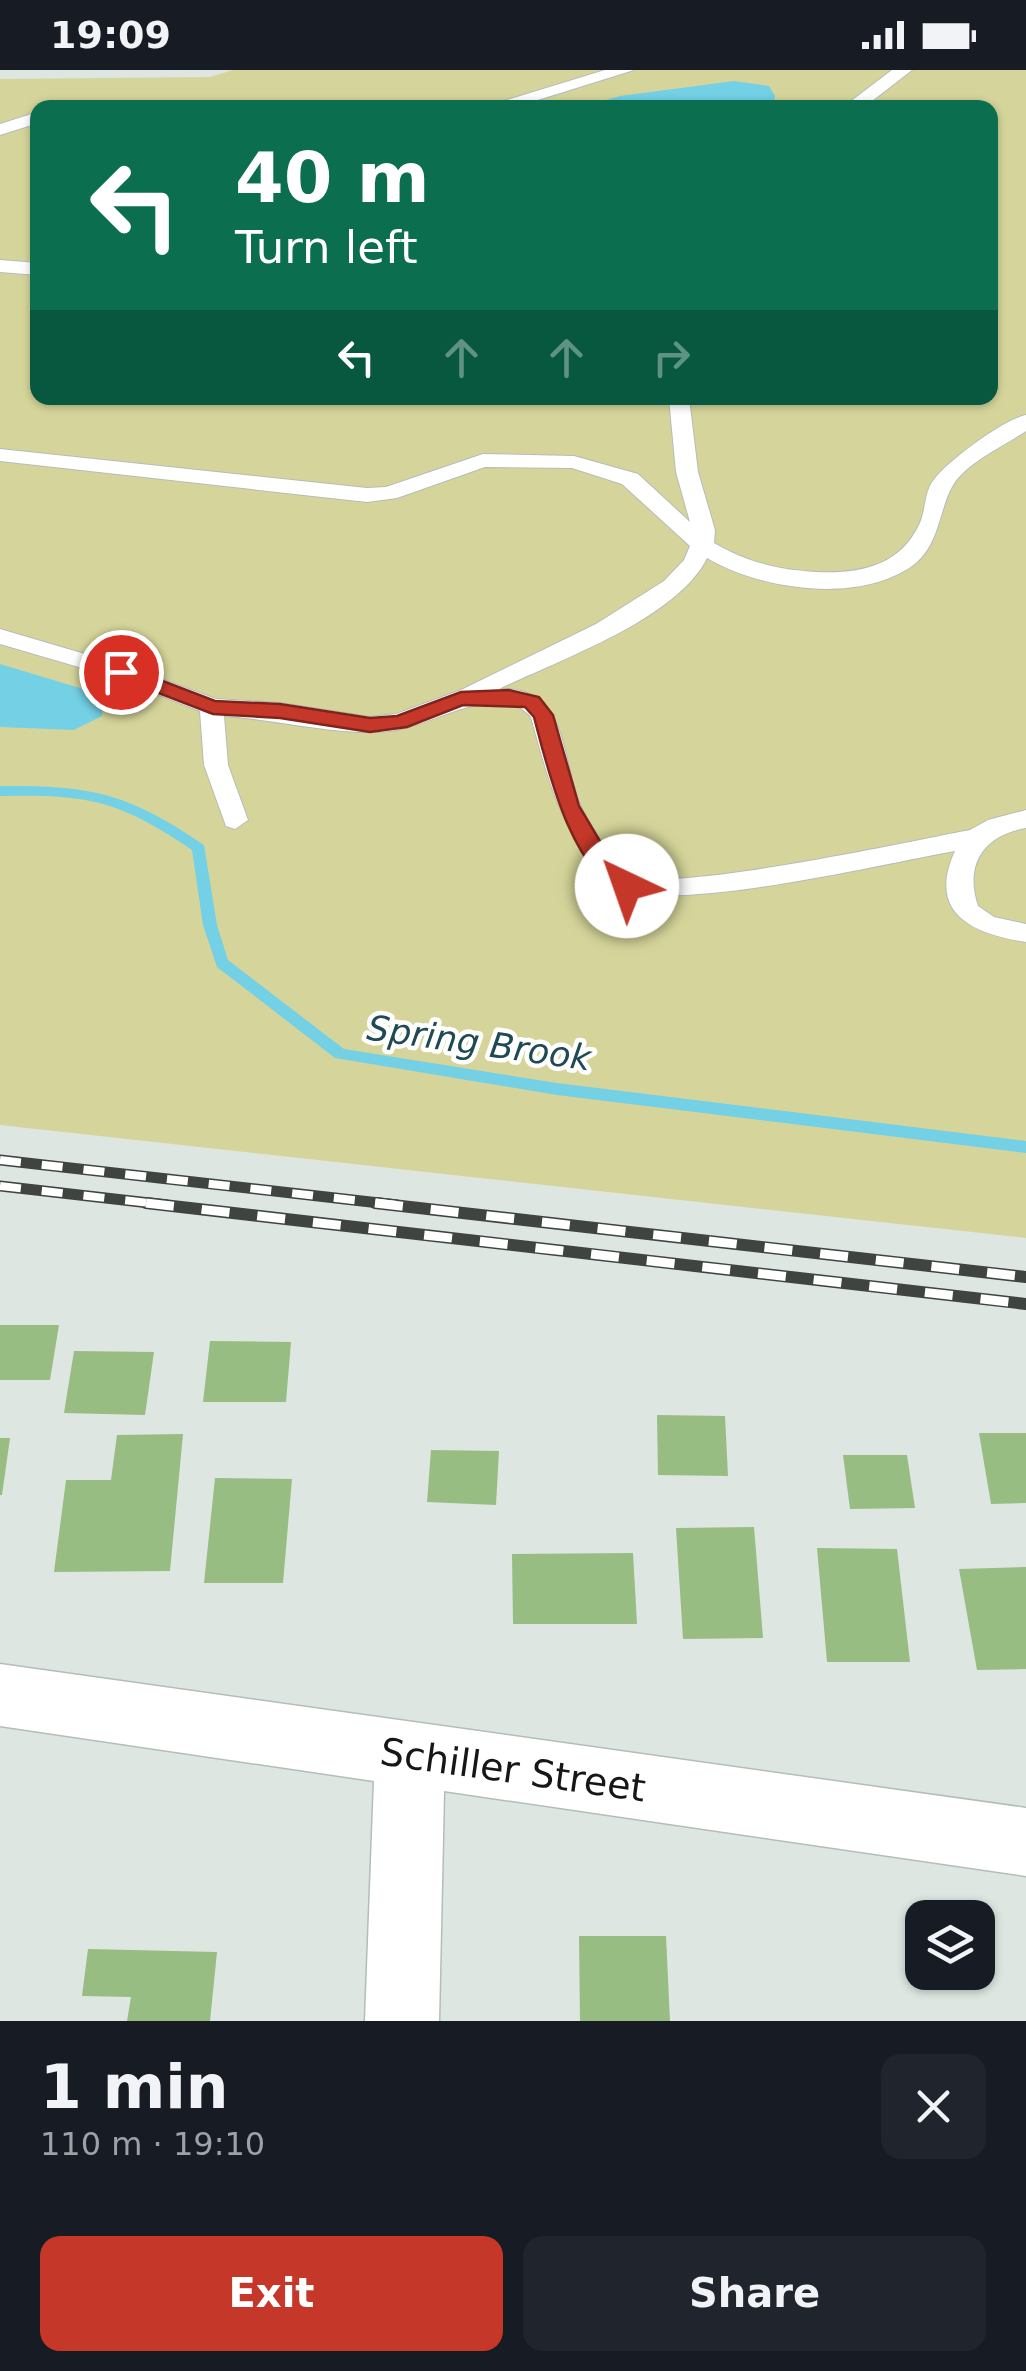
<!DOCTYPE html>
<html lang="en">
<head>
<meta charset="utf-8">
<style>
	:root { --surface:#171b24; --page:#20242c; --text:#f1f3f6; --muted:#9ea1a6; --accent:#c53829 }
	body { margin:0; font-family:"DejaVu Sans",sans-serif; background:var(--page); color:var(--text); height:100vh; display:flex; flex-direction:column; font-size:38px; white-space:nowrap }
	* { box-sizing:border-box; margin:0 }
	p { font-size:32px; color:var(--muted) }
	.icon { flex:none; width:55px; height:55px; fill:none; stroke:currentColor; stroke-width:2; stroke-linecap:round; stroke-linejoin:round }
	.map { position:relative; height:1951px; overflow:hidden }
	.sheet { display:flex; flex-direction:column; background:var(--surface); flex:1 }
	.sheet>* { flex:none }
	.banner { position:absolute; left:30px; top:30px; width:968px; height:305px; border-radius:20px; box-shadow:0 2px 8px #0004; background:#0b6e4f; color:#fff; overflow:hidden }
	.tools { position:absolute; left:905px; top:1830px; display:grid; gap:20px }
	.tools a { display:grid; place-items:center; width:90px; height:90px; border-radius:20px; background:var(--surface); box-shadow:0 2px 8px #0004; font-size:50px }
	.pin { position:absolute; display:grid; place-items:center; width:85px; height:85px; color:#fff; margin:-42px; border:5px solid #fff; border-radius:50%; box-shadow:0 2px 10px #0007 }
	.me { position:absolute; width:110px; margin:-55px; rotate:318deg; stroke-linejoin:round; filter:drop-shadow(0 0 8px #0008) }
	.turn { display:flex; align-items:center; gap:35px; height:210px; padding:0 40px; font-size:45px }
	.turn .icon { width:130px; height:130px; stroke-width:2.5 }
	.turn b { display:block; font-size:70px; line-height:85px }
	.lanes { display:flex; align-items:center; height:95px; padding:0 40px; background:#0003; justify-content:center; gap:50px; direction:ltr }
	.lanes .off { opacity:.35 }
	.round { display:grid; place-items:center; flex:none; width:105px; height:105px; border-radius:20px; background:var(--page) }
	.head { display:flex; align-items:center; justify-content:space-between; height:170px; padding:0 40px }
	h1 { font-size:60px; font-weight:600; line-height:75px }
	.button { display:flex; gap:20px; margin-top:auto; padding:20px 40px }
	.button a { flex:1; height:115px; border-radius:20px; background:var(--accent); color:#fff; font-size:40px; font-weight:600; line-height:115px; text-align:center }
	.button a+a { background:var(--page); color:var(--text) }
	.status { display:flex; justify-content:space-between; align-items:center; height:70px; padding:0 50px; background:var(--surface); direction:ltr }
	.status svg { height:28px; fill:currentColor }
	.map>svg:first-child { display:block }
	.green { fill:#d5d59b; fill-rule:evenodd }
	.water { fill:#74d0e4 }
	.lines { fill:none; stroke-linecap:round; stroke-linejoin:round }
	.stream { fill:#74d0e4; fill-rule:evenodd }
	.building { fill:#98bd82 }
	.lane-casing { stroke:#b4bdb8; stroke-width:2 }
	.street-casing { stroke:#b4bdb8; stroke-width:3 }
	.lane { fill:#fff; fill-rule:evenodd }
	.street { fill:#fff; fill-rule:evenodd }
	.rail-far1-casing { stroke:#3f4441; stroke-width:11 }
	.rail-casing { stroke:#3f4441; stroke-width:12 }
	.rail-far1 { stroke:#fff; stroke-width:8; stroke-dasharray:21; stroke-linecap:butt }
	.rail { stroke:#fff; stroke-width:9; stroke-dasharray:28; stroke-linecap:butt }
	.route { fill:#c53829; stroke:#80241b; stroke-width:2.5 }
	.labels { text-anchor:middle; stroke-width:9; stroke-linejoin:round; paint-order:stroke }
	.water-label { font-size:35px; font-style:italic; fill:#204a53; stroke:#fff }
	.near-street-label { font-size:38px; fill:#141715; stroke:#fff }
</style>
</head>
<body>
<div class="status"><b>19:09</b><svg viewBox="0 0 49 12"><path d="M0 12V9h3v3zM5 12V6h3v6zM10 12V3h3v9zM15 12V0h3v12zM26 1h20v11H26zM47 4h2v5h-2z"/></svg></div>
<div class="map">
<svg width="1026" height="1951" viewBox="0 0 1026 1951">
	<rect width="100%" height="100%" fill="#dde6e1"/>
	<path class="green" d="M 233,0 L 1026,0 L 1026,1168 L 0,1055 L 0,9 L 210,7 ZM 38,38 L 990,38 L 990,328 L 38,328 Z"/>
	<g class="water">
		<polygon points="734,11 769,16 775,26 773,37 581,37 620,26"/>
		<polygon points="0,594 103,625 102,646 74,660 0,657"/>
	</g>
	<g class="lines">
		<path class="stream" d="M 0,716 C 91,715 128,723 204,775 L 217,855 L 228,890 L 344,979 L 557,1013 L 1026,1071 L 1026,1083 L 557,1025 L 335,988 L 217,897 L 203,855 L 192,780 C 119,730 87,724 0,726 Z"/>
	</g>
	<g class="building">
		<polygon points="0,1255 59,1255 50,1310 0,1310"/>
		<polygon points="210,1271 291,1272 286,1332 203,1332"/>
		<polygon points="74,1281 154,1282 145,1345 64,1343"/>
		<polygon points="657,1345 725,1346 728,1406 658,1405"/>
		<polygon points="979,1363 1026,1363 1026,1433 991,1434"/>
		<polygon points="183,1364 170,1501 54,1502 66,1410 111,1410 117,1365"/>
		<polygon points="0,1368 10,1368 2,1425 0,1425"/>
		<polygon points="431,1380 499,1381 496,1435 427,1432"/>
		<polygon points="843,1385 907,1385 915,1438 850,1439"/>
		<polygon points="215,1408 292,1409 283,1513 204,1513"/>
		<polygon points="754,1457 763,1568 683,1569 676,1458"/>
		<polygon points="817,1478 897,1479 910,1592 827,1592"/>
		<polygon points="633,1483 637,1554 513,1554 512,1484"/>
		<polygon points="1026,1497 1026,1599 977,1600 959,1499"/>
		<polygon points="579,1866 666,1866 670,1951 580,1951"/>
		<polygon points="88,1879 217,1882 210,1951 127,1951 131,1927 82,1926"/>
	</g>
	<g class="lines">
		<defs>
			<g id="lane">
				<polygon points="605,0 634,0 512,38 481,38"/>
				<polygon points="892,0 912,0 863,38 842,38"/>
				<polygon points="38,42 38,53 0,65 0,54"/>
				<polygon points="0,190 38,193 38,205 0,202"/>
				<path d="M 669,328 L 689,328 L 698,402 L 715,460 L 714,473 C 747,492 778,500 816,502 C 858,504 899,497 919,455 C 926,441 924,423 933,411 C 946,392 1003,350 1026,345 L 1026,361 C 1004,376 967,392 953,415 C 939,438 940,476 912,496 C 858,534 761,520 707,488 C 677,549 559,590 499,619 C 570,616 560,690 581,737 C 587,751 597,764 605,777 C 612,788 616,799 629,805 C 669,824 912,771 970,760 L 988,750 L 1026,740 L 1026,758 C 984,765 964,794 978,836 L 994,847 L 1026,854 L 1026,872 C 974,864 926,844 955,781 C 889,792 650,851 603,813 C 594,806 588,792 582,782 C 554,733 546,701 531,647 C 501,611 437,652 401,659 C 354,670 275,649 224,646 L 228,695 L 248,750 L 235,759 L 226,756 L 204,695 L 200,641 L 113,607 L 0,574 L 0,559 L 129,597 L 216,629 L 280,633 L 370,647 L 396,644 L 461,620 L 596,554 L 664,511 L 684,490 L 690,476 L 622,414 L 572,398 L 485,397 L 397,428 L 367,432 L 0,391 L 0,379 L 367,418 L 386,417 L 483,384 L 574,386 L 638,404 L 690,452 L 676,402 Z"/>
			</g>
			<polygon id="street" points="0,1594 1026,1738 1026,1806 444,1721 439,1951 365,1951 374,1711 0,1656"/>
		</defs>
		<use href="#lane" class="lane-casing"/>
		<use href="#street" class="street-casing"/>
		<use href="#lane" class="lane"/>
		<use href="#street" class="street"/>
		<defs>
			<g id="rail-far1">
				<polyline points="0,1090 397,1135"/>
				<polyline points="0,1116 167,1135"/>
			</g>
			<g id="rail">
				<polyline points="146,1133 1026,1234"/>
				<polyline points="375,1133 1026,1207"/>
			</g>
		</defs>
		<use href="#rail-far1" class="rail-far1-casing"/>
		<use href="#rail" class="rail-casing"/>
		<use href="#rail-far1" class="rail-far1"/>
		<use href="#rail" class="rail"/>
	</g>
	<path class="route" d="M 121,595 L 215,631 L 280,634 L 370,648 L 397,646 L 461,622 L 509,620 L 539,627 L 553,645 L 579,736 L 617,800 L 637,816 L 627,823 C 572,807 547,696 534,647 L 525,637 L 463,635 L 407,657 L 370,662 L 280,648 L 213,644 L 114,606 L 114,597 Z"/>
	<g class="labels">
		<g class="water-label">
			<text transform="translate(479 973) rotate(8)" y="12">Spring Brook</text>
		</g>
		<g class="near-street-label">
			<text transform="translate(513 1700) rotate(8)" y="13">Schiller Street</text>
		</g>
	</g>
</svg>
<div class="tools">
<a><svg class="icon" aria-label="layers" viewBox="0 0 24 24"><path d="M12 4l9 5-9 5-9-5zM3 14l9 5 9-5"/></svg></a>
</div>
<div class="pin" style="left:121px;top:602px;background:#d93025"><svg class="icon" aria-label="arrive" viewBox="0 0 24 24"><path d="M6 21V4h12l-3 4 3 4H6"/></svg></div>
<svg class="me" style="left:627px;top:816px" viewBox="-20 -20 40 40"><circle r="19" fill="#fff"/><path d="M0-13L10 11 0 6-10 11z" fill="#c53829"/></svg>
<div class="banner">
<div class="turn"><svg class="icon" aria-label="left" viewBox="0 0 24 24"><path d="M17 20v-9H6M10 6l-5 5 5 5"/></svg><div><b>40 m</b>Turn left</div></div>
<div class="lanes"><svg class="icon" aria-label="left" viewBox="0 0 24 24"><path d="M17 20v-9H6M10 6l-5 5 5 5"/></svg><svg class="icon off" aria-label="ahead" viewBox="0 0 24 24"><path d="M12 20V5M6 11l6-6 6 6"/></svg><svg class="icon off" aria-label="ahead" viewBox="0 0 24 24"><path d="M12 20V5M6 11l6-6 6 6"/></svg><svg class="icon off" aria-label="right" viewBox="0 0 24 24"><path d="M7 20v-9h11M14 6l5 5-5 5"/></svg></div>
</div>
</div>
<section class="sheet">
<div class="head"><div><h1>1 min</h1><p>110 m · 19:10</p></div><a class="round"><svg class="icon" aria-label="close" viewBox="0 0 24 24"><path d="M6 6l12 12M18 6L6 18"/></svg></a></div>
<div class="button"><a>Exit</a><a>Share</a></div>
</section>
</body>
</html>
